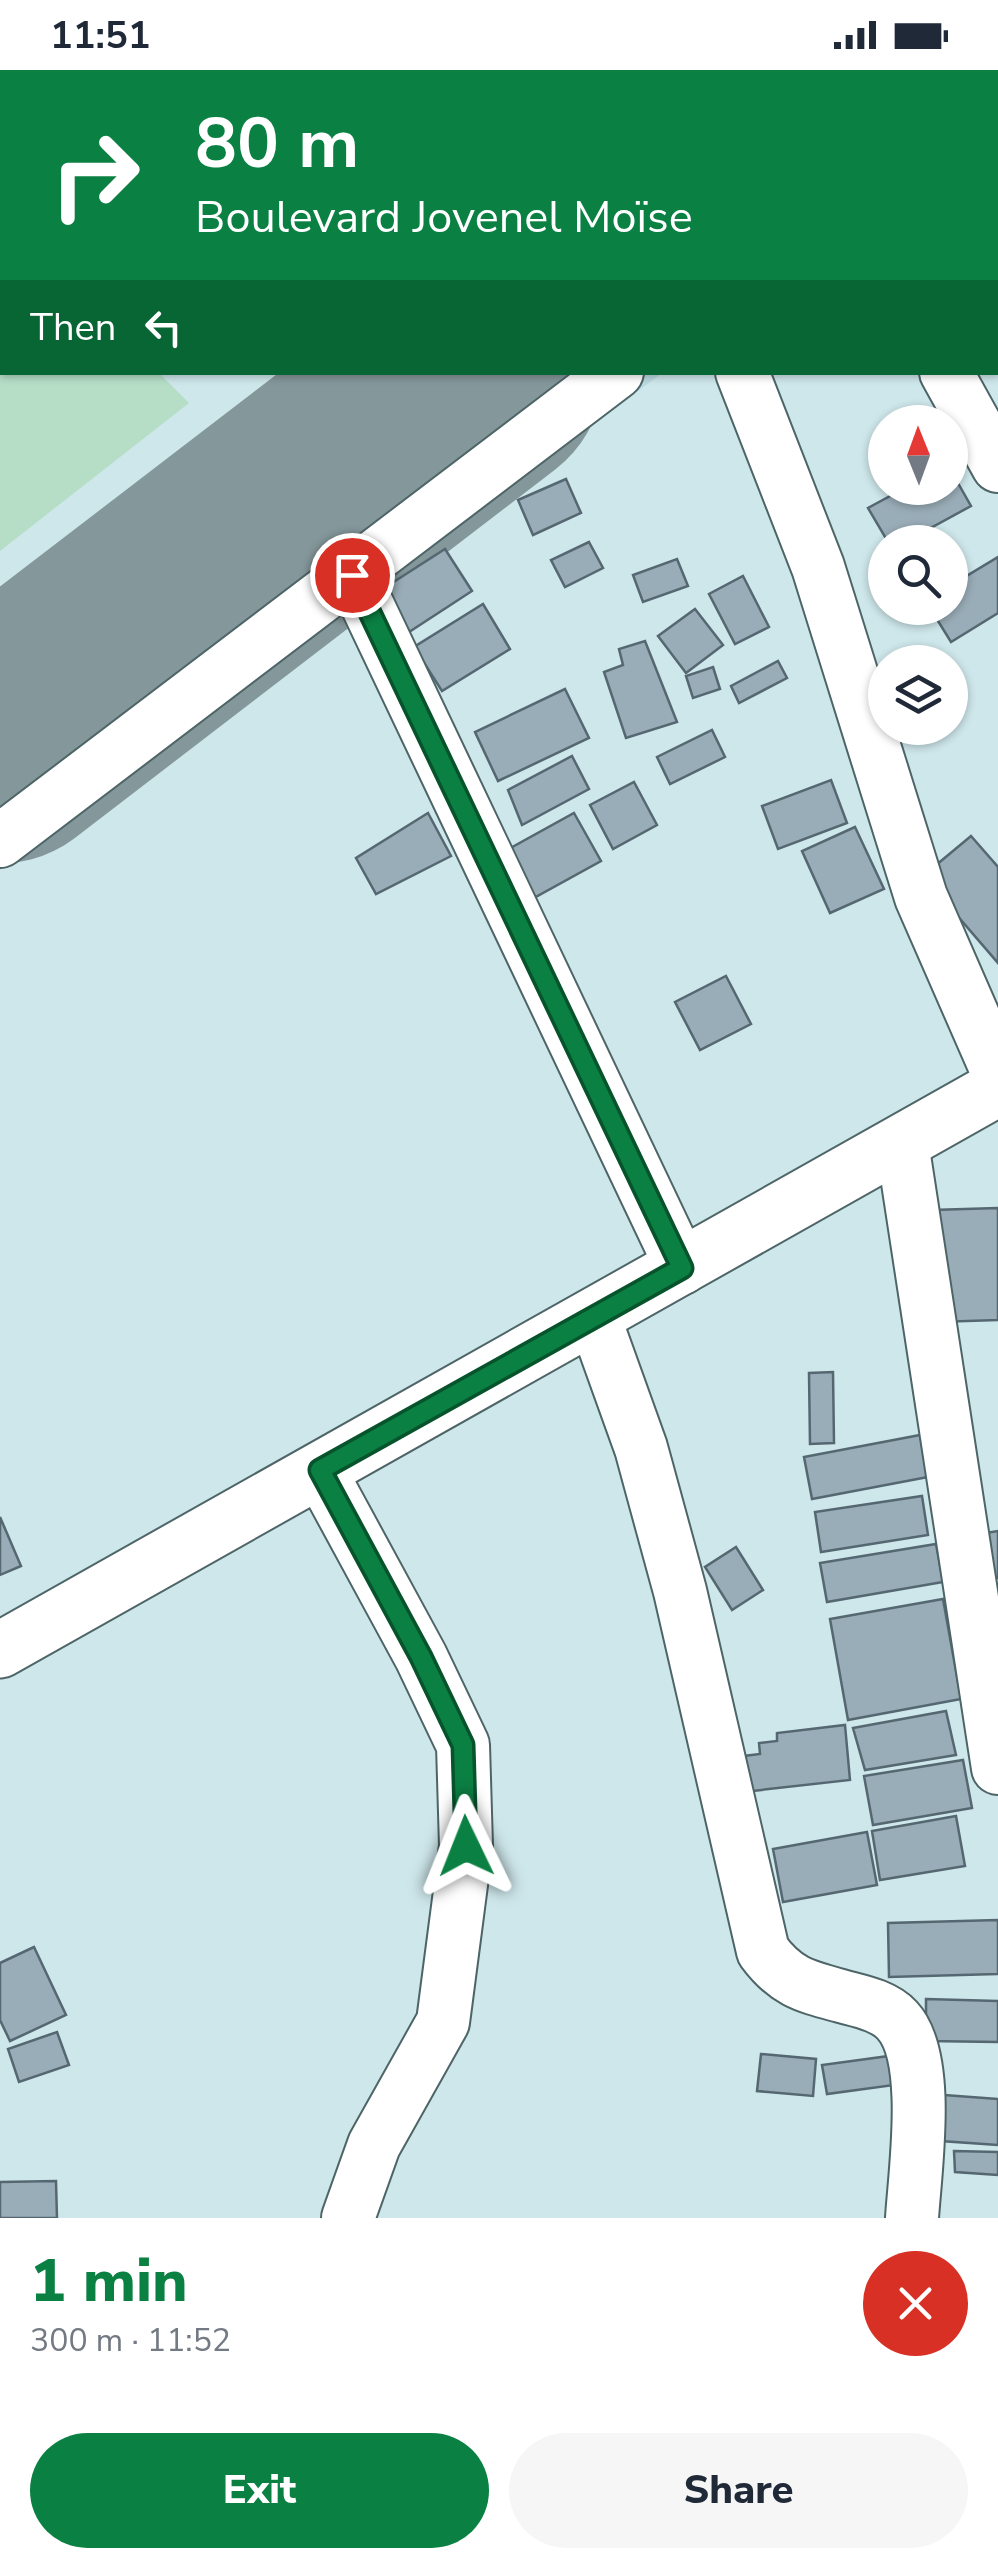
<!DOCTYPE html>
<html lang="en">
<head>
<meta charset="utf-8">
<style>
	:root { --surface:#fff; --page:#f6f6f7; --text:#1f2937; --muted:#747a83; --accent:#0b8043 }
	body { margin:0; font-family:"Nunito Sans",sans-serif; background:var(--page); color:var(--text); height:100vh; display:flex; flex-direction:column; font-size:38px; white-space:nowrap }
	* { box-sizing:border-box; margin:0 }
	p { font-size:32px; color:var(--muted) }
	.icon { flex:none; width:55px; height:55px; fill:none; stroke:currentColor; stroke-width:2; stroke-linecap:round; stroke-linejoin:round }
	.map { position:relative; height:2148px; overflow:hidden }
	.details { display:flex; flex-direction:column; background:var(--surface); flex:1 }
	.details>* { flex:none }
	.guide { position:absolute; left:0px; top:0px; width:1000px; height:305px; box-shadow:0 2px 8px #0004; background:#0b8043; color:#fff; overflow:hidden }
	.needle { width:65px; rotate:359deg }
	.controls { position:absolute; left:868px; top:335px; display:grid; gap:20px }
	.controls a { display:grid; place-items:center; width:100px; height:100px; border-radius:50%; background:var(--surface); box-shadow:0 2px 8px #0004; font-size:50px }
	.pin { position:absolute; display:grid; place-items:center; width:85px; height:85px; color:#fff; margin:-42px; border:5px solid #fff; border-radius:50%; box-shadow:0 2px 10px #0007 }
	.me { position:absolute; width:110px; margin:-55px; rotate:358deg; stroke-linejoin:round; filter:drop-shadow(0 0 8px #0008) }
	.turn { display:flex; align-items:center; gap:35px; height:210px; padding:0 30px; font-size:45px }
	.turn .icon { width:130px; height:130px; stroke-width:2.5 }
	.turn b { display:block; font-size:70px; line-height:85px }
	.then { display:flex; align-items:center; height:95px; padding:0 30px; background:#0003; gap:20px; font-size:38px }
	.round { display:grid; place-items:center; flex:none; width:105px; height:105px; border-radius:52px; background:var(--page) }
	.head { display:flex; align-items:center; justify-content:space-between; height:170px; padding:0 30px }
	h1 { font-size:60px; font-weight:800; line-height:75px; color:var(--accent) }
	.action { display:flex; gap:20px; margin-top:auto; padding:20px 30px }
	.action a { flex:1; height:115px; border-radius:60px; background:var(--accent); color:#fff; font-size:40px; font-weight:800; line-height:115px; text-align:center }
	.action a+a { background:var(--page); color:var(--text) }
	.status { display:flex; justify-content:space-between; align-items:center; height:70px; padding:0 50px; background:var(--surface); direction:ltr }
	.status svg { height:28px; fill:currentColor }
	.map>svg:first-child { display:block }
	.built { fill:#badbe1 }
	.green { fill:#b6dec7 }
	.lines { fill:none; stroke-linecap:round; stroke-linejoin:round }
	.runway { stroke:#84979a; stroke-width:245 }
	.building { fill:#99adb8; stroke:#556872; stroke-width:2.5 }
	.minor-casing { stroke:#4e6568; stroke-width:56 }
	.major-casing { stroke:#4e6568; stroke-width:59 }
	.minor { stroke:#fff; stroke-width:52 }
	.major { stroke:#fff; stroke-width:55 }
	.route-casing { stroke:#07532c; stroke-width:25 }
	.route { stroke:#0b8043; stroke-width:18 }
</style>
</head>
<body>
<div class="status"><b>11:51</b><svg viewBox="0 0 49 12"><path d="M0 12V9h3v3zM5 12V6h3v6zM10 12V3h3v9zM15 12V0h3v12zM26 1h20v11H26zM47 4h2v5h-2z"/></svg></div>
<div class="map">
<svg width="998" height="2148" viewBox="0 0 998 2148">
	<rect width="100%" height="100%" fill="#cee7eb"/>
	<g class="built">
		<polygon points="716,0 998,0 998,44 998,2 713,2"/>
		<polygon points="325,303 662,303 0,800 0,558"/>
	</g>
	<polygon class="green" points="0,28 2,302 159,303 189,333 0,481"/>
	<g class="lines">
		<g class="runway">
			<polyline points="873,2 876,0"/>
			<polyline points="0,671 481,302"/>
		</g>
	</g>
	<g class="building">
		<polygon points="502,0 587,0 589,2 503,2"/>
		<polygon points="950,399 971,436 905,472 888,472 868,438 905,418 950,418"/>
		<polygon points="566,409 581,443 533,465 518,430"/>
		<polygon points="589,472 603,498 565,517 551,490"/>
		<polygon points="445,479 472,521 406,564 378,522"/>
		<polygon points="998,487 998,543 951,572 930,538 950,538 950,516"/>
		<polygon points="677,489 688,516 643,532 633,505"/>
		<polygon points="743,506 769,557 735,574 709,524"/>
		<polygon points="483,534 510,579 442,621 414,577"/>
		<polygon points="695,539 723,575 686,603 658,566"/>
		<polygon points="645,571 677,652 626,668 604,602 623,595 619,579"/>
		<polygon points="778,591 787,608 739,633 731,616"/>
		<polygon points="713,597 720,619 693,628 686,606"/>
		<polygon points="565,619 589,668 498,711 475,662"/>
		<polygon points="712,660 725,687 670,714 657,687"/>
		<polygon points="572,686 589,719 522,755 508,720"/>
		<polygon points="831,710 847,753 778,779 762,736"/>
		<polygon points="634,712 657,755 613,779 590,735"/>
		<polygon points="428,743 451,786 376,824 356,788"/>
		<polygon points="574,743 601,791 532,829 505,781"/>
		<polygon points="855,757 884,819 830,843 802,781"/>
		<polygon points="971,766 998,797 998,893 923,806"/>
		<polygon points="726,906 751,954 700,980 675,932"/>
		<polygon points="998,1138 998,1250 937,1252 932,1140"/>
		<polygon points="833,1302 834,1373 810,1374 809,1303"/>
		<polygon points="920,1365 928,1407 812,1429 804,1387"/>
		<polygon points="922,1426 928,1465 821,1482 815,1442"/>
		<polygon points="0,1447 21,1496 0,1505"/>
		<polygon points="998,1461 998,1508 994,1509 986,1463"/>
		<polygon points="936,1474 943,1512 827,1532 820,1493"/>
		<polygon points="736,1477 763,1520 732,1540 705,1497"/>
		<polygon points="943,1529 961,1629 848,1650 830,1549"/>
		<polygon points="946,1641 956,1685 865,1700 853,1658"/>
		<polygon points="845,1655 850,1710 734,1723 744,1686 760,1684 759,1673 777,1671 777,1663"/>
		<polygon points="963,1690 972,1738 873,1755 864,1706"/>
		<polygon points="956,1746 965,1796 880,1810 872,1761"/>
		<polygon points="867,1762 877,1815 783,1832 773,1779"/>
		<polygon points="998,1850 998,1904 889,1907 888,1853"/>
		<polygon points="34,1877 66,1945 10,1971 0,1950 0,1893"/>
		<polygon points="926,1929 998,1931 998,1972 926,1971"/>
		<polygon points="57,1962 69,1995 19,2012 8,1979"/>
		<polygon points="761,1984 816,1989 813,2026 757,2021"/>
		<polygon points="889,1986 894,2015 827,2024 822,1995"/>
		<polygon points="944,2025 998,2029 998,2075 941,2071"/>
		<polygon points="954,2081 998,2082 998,2105 955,2102"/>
		<polygon points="56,2111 57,2148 0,2148 0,2112"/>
	</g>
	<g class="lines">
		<defs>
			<g id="minor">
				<polyline points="278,0 279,2"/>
				<polyline points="602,0 603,2"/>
				<polyline points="680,2 683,0"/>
				<polyline points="998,11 998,10"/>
				<polyline points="742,302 818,497 921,827 998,1003"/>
				<polyline points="946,302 998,396"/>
				<polyline points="353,505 682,1198"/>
				<polyline points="0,771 617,302"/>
				<polyline points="902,1073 998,1698"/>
				<path d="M 594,1247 L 641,1378 L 680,1521 L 763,1881 C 786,1912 804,1916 841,1926 C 859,1931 883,1935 897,1950 C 932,1987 915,2100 912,2148"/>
				<polyline points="320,1401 421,1587 463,1675 466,1776 443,1952 374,2075 348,2148"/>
			</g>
			<polyline id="major" points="0,1580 998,1018"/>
		</defs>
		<use href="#minor" class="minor-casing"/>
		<use href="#major" class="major-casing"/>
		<use href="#minor" class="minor"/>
		<use href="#major" class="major"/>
	</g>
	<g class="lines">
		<defs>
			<polyline id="route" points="352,505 682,1198 320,1400 421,1587 463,1675 466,1776"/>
		</defs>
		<use href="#route" class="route-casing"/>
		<use href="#route" class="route"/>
	</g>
</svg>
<div class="controls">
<a><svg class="needle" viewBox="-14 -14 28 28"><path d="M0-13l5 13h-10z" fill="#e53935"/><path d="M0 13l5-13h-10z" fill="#747a83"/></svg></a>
<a><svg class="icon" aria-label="search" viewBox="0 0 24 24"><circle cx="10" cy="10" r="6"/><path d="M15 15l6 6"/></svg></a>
<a><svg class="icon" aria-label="layers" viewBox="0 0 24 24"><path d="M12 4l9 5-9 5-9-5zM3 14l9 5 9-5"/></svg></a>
</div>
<div class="pin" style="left:352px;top:505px;background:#d93025"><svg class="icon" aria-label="arrive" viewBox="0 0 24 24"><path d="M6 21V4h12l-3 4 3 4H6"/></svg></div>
<svg class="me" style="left:466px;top:1776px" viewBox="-20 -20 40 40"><path d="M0-17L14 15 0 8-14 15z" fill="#0b8043" stroke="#fff" stroke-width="4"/></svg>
<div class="guide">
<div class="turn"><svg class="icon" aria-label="right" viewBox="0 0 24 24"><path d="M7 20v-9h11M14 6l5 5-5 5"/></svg><div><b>80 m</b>Boulevard Jovenel Moïse</div></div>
<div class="then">Then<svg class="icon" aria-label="left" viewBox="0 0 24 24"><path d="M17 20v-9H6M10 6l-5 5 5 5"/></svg></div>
</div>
</div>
<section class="details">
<div class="head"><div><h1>1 min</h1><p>300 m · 11:52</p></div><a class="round" style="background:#d93025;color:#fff"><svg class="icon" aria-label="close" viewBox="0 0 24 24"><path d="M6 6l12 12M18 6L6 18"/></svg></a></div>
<div class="action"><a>Exit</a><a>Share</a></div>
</section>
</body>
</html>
